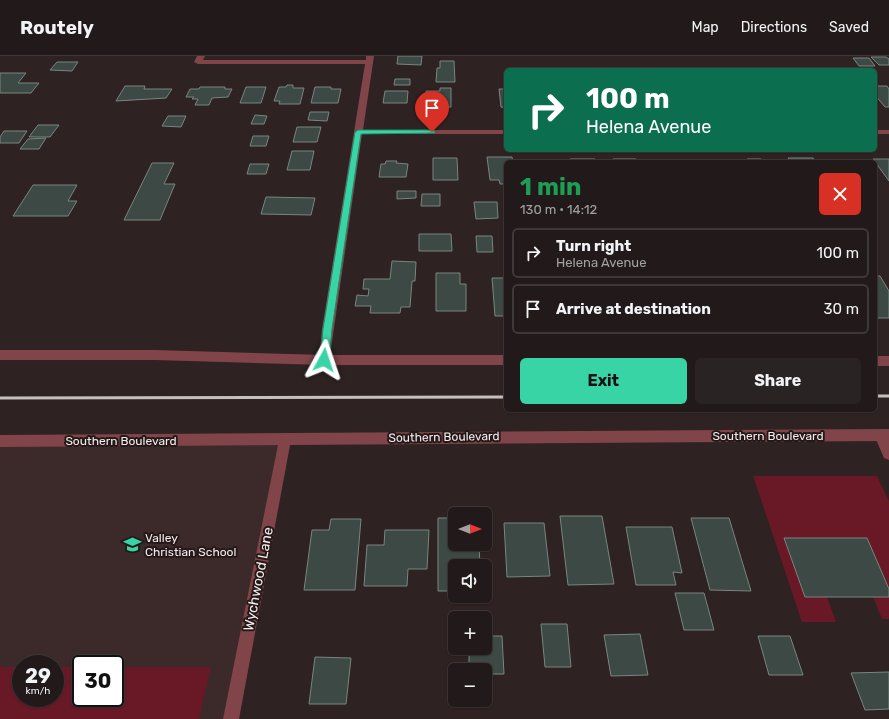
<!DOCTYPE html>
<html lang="en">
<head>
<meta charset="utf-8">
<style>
	:root { --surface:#221a1a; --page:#2a2323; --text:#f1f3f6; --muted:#a2a1a2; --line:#3f3839; --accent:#39d4a5 }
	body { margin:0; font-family:Rubik,sans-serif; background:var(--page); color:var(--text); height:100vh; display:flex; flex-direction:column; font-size:15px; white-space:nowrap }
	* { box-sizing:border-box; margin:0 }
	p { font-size:13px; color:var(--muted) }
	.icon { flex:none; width:22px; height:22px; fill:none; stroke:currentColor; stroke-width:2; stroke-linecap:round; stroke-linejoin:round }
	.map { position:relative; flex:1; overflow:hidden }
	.drawer { position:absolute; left:504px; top:104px; width:373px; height:252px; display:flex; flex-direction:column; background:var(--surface); border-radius:6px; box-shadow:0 1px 3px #0004,0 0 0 1px var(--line) }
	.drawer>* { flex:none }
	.top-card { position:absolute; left:504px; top:12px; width:373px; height:84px; border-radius:6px; box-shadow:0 1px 3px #0004,0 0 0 1px var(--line); background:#0b6e4f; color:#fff; overflow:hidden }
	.needle { width:26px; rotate:90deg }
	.controls { position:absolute; left:448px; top:451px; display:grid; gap:8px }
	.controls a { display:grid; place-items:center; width:44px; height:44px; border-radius:6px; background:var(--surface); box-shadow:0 1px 3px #0004,0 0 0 1px var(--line); font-size:20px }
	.speed { position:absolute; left:12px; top:599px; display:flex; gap:8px; font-size:20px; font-weight:700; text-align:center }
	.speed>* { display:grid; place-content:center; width:52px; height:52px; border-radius:50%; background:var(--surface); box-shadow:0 1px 3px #0004,0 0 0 1px var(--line); line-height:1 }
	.speed small { font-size:10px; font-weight:400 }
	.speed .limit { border:2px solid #111; border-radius:6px; background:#fff; color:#111 }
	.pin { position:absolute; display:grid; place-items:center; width:34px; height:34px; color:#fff; margin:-41px -17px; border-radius:50% 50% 50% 0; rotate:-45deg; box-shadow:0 0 4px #0007 }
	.pin .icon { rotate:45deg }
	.me { position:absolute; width:44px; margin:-22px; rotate:5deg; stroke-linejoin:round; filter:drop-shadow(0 0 3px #0008) }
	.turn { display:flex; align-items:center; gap:14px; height:84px; padding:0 16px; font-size:18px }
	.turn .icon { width:52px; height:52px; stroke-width:2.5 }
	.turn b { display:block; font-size:28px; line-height:34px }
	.round { display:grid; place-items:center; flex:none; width:42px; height:42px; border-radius:6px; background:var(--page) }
	.head { display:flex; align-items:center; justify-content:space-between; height:68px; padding:0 16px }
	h1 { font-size:24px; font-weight:700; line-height:30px; color:#1e9e55 }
	.button { display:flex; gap:8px; margin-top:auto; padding:8px 16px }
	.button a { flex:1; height:46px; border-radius:6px; background:var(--accent); color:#111; font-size:16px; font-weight:700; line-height:46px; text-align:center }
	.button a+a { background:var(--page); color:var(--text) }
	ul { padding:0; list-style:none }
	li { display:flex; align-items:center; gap:12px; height:50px; margin:0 8px 6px; padding:0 8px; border:2px solid var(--line); border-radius:6px }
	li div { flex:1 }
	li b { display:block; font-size:15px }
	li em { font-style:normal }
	header { display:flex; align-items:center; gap:24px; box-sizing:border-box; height:56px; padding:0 20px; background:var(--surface); border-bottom:1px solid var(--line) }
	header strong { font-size:19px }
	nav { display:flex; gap:22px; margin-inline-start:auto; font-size:14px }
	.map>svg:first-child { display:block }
	.built { fill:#3c2a2a; fill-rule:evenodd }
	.green { fill:#681925 }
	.building { fill:#3c4944; stroke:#788680 }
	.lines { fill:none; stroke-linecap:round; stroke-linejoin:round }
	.minor { fill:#814549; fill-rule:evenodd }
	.tertiary { fill:#814549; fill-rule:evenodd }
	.rail { stroke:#c8bfbf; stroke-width:3 }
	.route { fill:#39d4a5; stroke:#258a6b }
	.labels { text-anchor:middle; stroke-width:4; stroke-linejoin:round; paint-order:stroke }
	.street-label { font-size:12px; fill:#f3ebeb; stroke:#241819 }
	.poi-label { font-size:12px; fill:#f3ebeb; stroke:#241819; text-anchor:start }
	.near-street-label { font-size:14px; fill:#f3ebeb; stroke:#241819 }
</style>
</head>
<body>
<header>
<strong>Routely</strong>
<nav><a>Map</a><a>Directions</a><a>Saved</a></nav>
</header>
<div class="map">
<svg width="889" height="663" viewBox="0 0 889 663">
	<rect width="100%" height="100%" fill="#2e2222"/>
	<path class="built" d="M 285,384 L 231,663 L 0,663 L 0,386 ZM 21,608 L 55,608 L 55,642 L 21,642 ZM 81,608 L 115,608 L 115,642 L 81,642 Z"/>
	<g class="green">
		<polygon points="753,420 877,420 889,445 889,533 805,540 827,541 836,566 802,566"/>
		<polygon points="873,541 889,541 889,563 882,563"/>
		<polygon points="0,611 21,611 21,642 55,642 55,611 81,611 81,642 115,642 115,611 211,611 199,663 0,663"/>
	</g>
	<g class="building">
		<polygon points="398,0 422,0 421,9 397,8"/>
		<polygon points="871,1 886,1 889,3 889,9 879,9"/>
		<polygon points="853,2 869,2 875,10 859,10"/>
		<polygon points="440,5 454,5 455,26 436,26 437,12 440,12"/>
		<polygon points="57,6 78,6 72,15 50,14"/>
		<polygon points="0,17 26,17 18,27 39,27 31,37 0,37"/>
		<polygon points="395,23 410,23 410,29 394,29"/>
		<polygon points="287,29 293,29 293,32 304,32 300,48 279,48 280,45 274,45 279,31 286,31"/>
		<polygon points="125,30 145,30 144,33 172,33 166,42 116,45"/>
		<polygon points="875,30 887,30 889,33 889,51 885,51 875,39"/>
		<polygon points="200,31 225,31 225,33 232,33 228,41 212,42 209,49 195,49 198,43 192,43 194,41 186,41 190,33 199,33"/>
		<polygon points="246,31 266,31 261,47 240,47"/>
		<polygon points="315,31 331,31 331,33 341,33 338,47 311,47"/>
		<polygon points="440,32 451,32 451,51 425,51 426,35 440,35"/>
		<polygon points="499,33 506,33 506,52 501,51"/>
		<polygon points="385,35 408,35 407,47 383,47"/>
		<polygon points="310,56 329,56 327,65 308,64"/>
		<polygon points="255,59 267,60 264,68 251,68"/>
		<polygon points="168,60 186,60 181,71 162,70"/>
		<polygon points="38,69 59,69 50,81 29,81"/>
		<polygon points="297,71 321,71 317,86 293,86"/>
		<polygon points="4,75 27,75 19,87 0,87 0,81"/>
		<polygon points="253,80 269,80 266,90 250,90"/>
		<polygon points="46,82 39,93 20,93 28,83"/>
		<polygon points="292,95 314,95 310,114 287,114"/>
		<polygon points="487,101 512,101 513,106 506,106 506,128 500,128 499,124 490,124"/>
		<polygon points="433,102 457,102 458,124 433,124"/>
		<polygon points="788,102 813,102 816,106 791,106"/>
		<polygon points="570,103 595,103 596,106 571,106"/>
		<polygon points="613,103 636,103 637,106 614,106"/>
		<polygon points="747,103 761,103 762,106 749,106"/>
		<polygon points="873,103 889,103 889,125"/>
		<polygon points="386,105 397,105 396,107 408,108 406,121 379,121 381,108 385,108"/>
		<polygon points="152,107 174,107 164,128 175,128 160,164 124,164"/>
		<polygon points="250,108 269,108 266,118 247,118"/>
		<polygon points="33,129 77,129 68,145 77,145 68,160 13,160"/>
		<polygon points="397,135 416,135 416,142 397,143"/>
		<polygon points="422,138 440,138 440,150 421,150"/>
		<polygon points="266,141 315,142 311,159 261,158"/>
		<polygon points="474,146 497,146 498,162 476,163"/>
		<polygon points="419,178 451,178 452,195 419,195"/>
		<polygon points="476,180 492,180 493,196 477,196"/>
		<polygon points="392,205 416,206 415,225 412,225 410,251 401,251 400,257 370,257 371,250 355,250 357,239 368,240 369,233 363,233 364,223 390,223"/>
		<polygon points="436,217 460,217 460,228 466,228 466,255 436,255"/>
		<polygon points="875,220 880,220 889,235 889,262 875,262"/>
		<polygon points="492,222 506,222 506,260 495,260"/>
		<polygon points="560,460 602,460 614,528 568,529"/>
		<polygon points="438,462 455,462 455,488 479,488 480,510 455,510 455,535 438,535"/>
		<polygon points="691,462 729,462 751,535 710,534"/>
		<polygon points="331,463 361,463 355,534 304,534 312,474 329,474"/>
		<polygon points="504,467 544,467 550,520 507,521"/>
		<polygon points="626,471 672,471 682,517 673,516 676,529 636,529"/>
		<polygon points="385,474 429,474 427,513 408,513 407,530 364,530 367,489 384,489"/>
		<polygon points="784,482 867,482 889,533 889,541 805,541"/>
		<polygon points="675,537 704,537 714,574 684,574"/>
		<polygon points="541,568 567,568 571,611 545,611"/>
		<polygon points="640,578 648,619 611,620 604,579"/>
		<polygon points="485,580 502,580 504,618 485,618 485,614 469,614 469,592 485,592"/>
		<polygon points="758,580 790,580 803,619 769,619"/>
		<polygon points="315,601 351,602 346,648 309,648"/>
		<polygon points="889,616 889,653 865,654 851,617"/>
	</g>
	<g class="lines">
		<g class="minor">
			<polygon points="197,0 205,0 203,4 366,4 366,0 374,0 363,74 506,74 506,78 362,78 329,307 325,309 321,307 319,304 322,273 365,8 198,8 194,6"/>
			<rect x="875" y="74" width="14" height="4"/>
			<polygon points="880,373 884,375 889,384 889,404 884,402 874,379 876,375"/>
			<polygon points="285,378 290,380 291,384 239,663 223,663 279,384 280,380"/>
		</g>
		<g class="tertiary">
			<polygon points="0,294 155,294 325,299 506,299 506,309 325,309 155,304 0,304"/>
			<rect x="875" y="300" width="14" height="10"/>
			<polygon points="889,373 889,385 0,391 0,379"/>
		</g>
		<g class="rail">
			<polyline points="875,340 889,340"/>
			<polyline points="0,342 506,341"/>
		</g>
	</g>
	<polygon class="route" points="432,74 435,75 435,77 361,78 332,273 329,304 324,308 321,307 320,304 323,273 355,76 358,74"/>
	<defs>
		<symbol id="school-bare" viewBox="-9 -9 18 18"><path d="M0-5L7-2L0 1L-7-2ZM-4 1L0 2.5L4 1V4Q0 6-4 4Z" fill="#39d4a5" stroke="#241819" stroke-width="2.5" paint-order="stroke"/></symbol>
	</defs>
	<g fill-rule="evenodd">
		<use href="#school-bare" x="120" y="476" width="25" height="25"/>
	</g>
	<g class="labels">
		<g class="street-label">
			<text x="768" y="384">Southern Boulevard</text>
			<text transform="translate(444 381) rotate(-1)" y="4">Southern Boulevard</text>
			<text x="121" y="389">Southern Boulevard</text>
		</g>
		<g class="poi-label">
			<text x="145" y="486">Valley<tspan x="145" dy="14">Christian School</tspan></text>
		</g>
		<g class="near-street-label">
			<text transform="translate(258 523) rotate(-79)" y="5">Wychwood Lane</text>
		</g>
	</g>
</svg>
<div class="controls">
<a><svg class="needle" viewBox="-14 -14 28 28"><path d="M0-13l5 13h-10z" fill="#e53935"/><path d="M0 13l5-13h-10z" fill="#a2a1a2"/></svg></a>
<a><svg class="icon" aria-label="sound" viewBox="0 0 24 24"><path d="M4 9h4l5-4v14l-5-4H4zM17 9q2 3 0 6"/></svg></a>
<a>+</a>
<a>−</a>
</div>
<div class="speed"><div>29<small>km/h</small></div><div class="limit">30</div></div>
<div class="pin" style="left:432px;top:76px;background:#d93025"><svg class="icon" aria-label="arrive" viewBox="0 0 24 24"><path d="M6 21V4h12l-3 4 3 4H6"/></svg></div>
<svg class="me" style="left:324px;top:304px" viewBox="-20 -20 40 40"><path d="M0-17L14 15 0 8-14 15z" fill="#39d4a5" stroke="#fff" stroke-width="4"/></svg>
<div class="top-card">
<div class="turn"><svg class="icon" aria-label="right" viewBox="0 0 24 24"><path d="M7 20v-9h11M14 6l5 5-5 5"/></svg><div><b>100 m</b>Helena Avenue</div></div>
</div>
<section class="drawer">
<div class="head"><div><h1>1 min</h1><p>130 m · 14:12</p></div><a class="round" style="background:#d93025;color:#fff"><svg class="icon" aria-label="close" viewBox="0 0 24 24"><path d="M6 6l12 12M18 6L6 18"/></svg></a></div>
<ul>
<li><svg class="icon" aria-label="right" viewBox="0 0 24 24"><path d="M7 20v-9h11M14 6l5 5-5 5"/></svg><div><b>Turn right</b><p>Helena Avenue</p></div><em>100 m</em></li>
<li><svg class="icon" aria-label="arrive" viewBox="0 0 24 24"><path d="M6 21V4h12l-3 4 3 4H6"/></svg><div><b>Arrive at destination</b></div><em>30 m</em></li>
</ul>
<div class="button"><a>Exit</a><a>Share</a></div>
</section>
</div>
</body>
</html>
